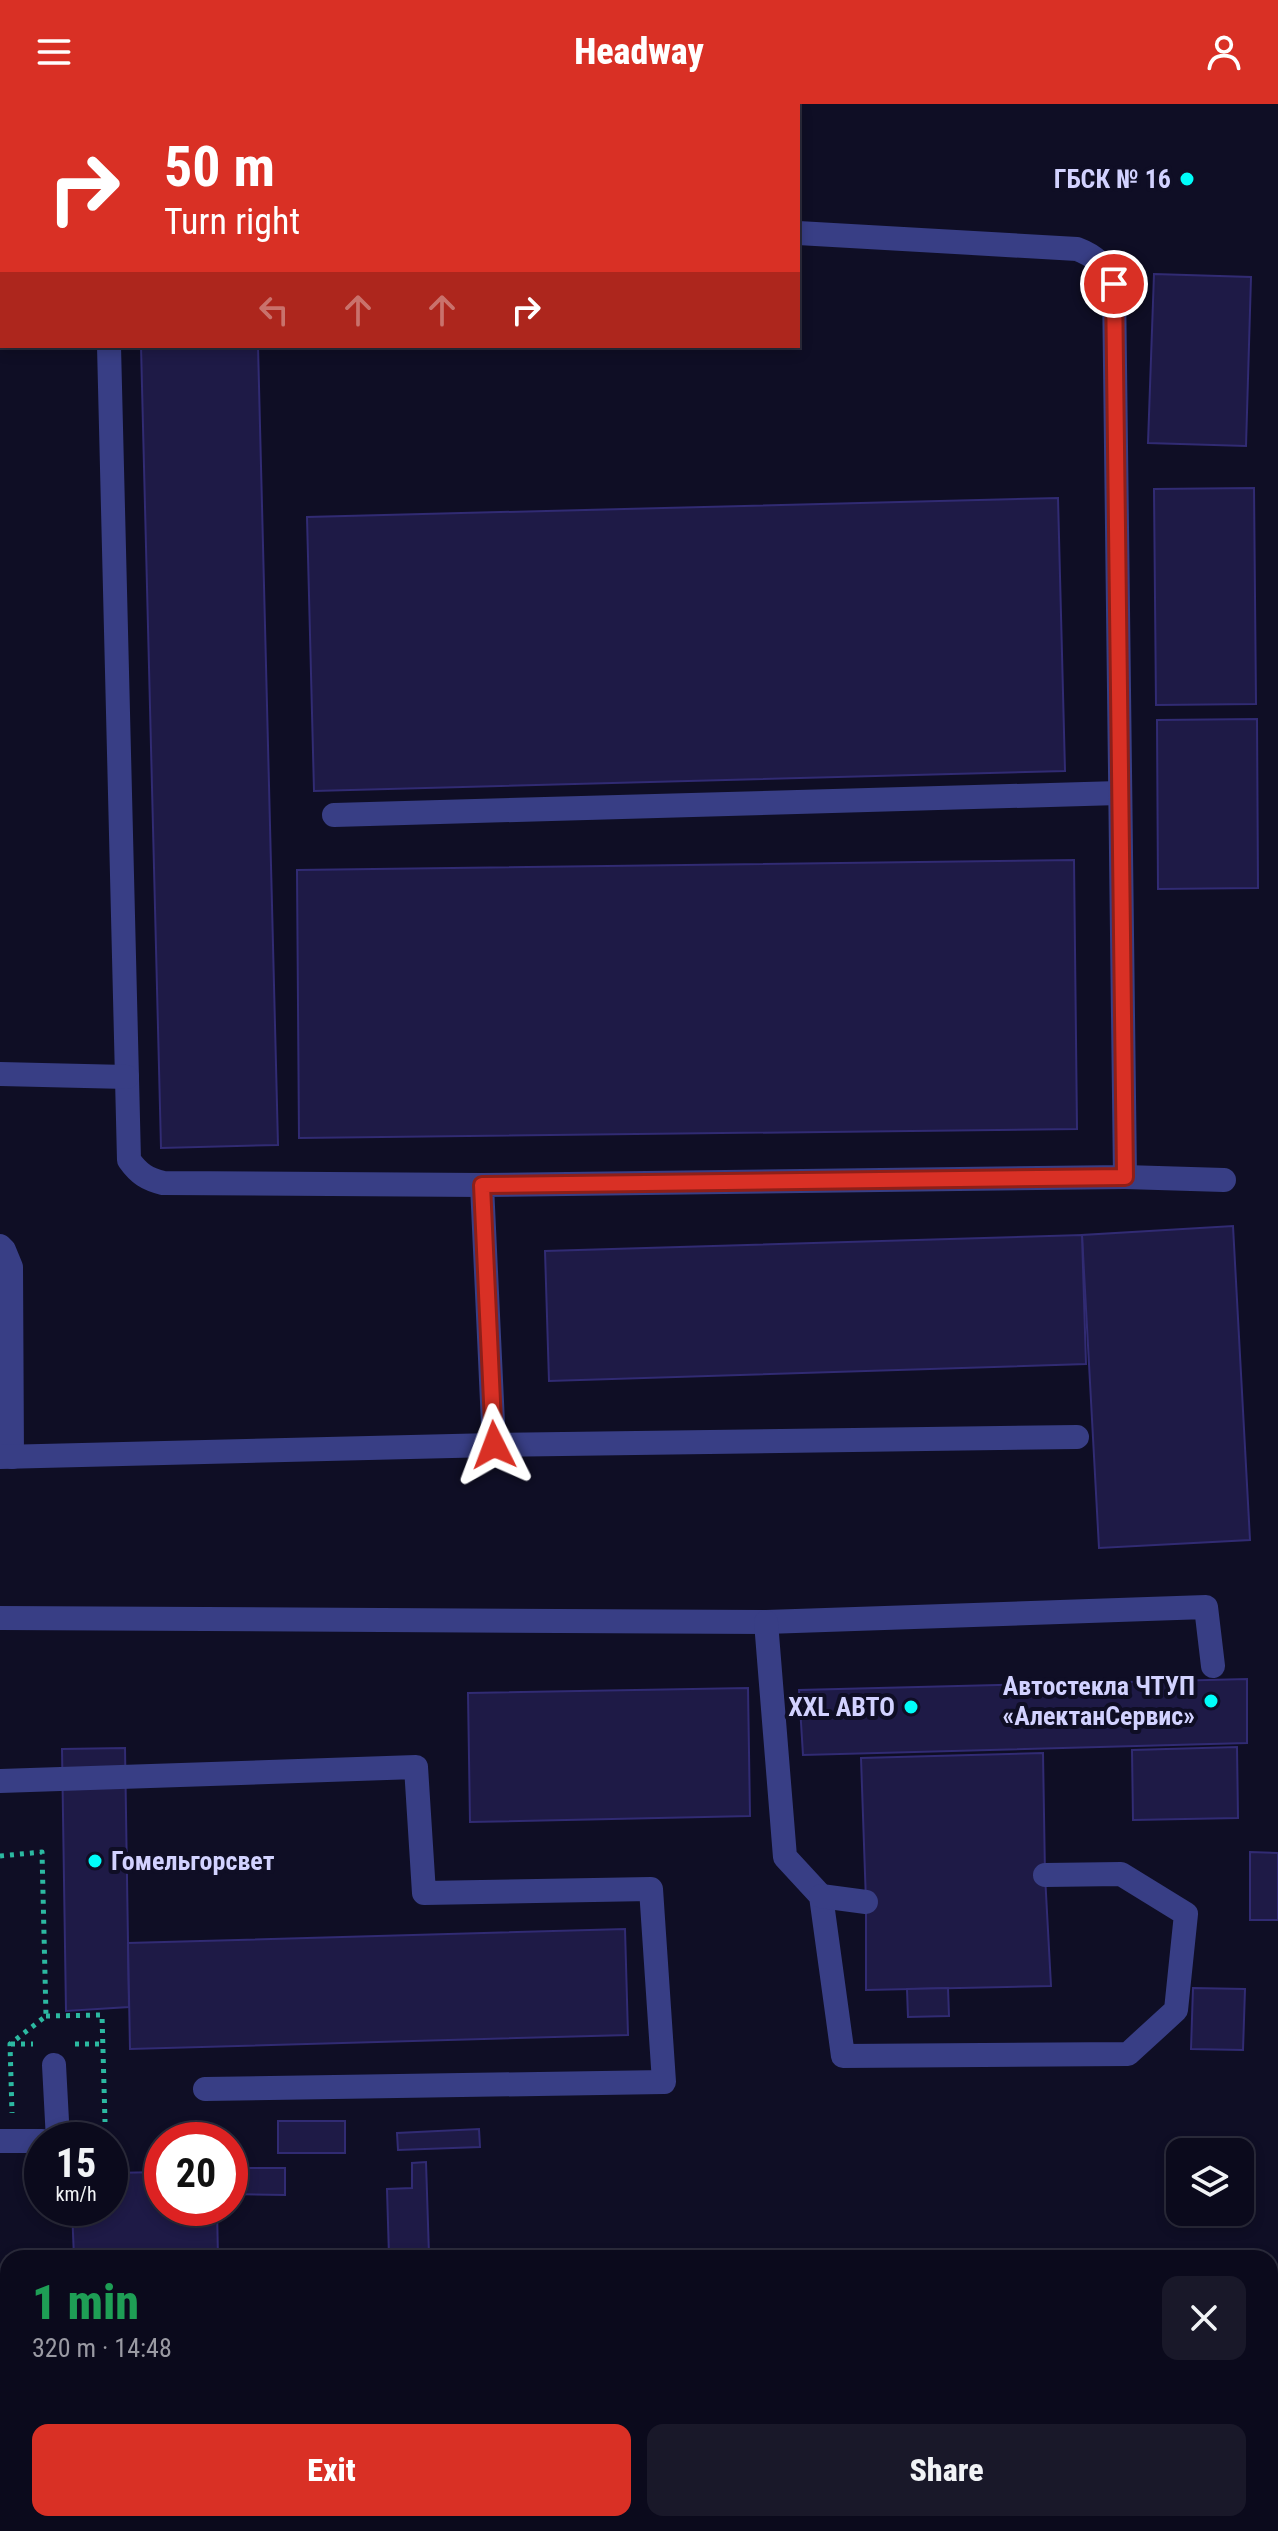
<!DOCTYPE html>
<html lang="en">
<head>
<meta charset="utf-8">
<style>
	:root { --surface:#0b0a1c; --page:#191829; --text:#f1f3f6; --muted:#9a9aa3; --line:#2b2b3b; --accent:#d93025 }
	body { margin:0; font-family:"Roboto Condensed",sans-serif; background:var(--page); color:var(--text); height:100vh; display:flex; flex-direction:column; font-size:30px; white-space:nowrap }
	* { box-sizing:border-box; margin:0 }
	p { font-size:26px; color:var(--muted) }
	.icon { flex:none; width:44px; height:44px; fill:none; stroke:currentColor; stroke-width:2; stroke-linecap:round; stroke-linejoin:round }
	.map { position:relative; flex:1; overflow:hidden }
	.side { position:absolute; left:0px; top:2146px; width:1278px; height:282px; display:flex; flex-direction:column; background:var(--surface); border-radius:24px 24px 0 0; box-shadow:0 4px 12px #0003,0 0 0 2px var(--line) }
	.side>* { flex:none }
	.banner { position:absolute; left:0px; top:0px; width:800px; height:244px; box-shadow:0 4px 12px #0003,0 0 0 2px var(--line); background:#d93025; color:#fff; overflow:hidden }
	.tools { position:absolute; left:1166px; top:2034px; display:grid; gap:16px }
	.tools a { display:grid; place-items:center; width:88px; height:88px; border-radius:16px; background:var(--surface); box-shadow:0 4px 12px #0003,0 0 0 2px var(--line); font-size:40px }
	.speed { position:absolute; left:24px; top:2018px; display:flex; gap:16px; font-size:40px; font-weight:700; text-align:center }
	.speed>* { display:grid; place-content:center; width:104px; height:104px; border-radius:50%; background:var(--surface); box-shadow:0 4px 12px #0003,0 0 0 2px var(--line); line-height:1 }
	.speed small { font-size:20px; font-weight:400 }
	.speed .limit { border:12px solid #d22; background:#fff; color:#111 }
	.pin { position:absolute; display:grid; place-items:center; width:68px; height:68px; color:#fff; margin:-34px; border:4px solid #fff; border-radius:50%; box-shadow:0 2px 8px #0007 }
	.me { position:absolute; width:88px; margin:-44px; rotate:357deg; stroke-linejoin:round; filter:drop-shadow(0 0 6px #0008) }
	.turn { display:flex; align-items:center; gap:28px; height:168px; padding:0 32px; font-size:36px }
	.turn .icon { width:104px; height:104px; stroke-width:2.5 }
	.turn b { display:block; font-size:56px; line-height:68px }
	.lanes { display:flex; align-items:center; height:76px; padding:0 32px; background:#0003; justify-content:center; gap:40px; direction:ltr }
	.lanes .off { opacity:.35 }
	.round { display:grid; place-items:center; flex:none; width:84px; height:84px; border-radius:16px; background:var(--page) }
	.summary { display:flex; align-items:center; justify-content:space-between; height:136px; padding:0 32px }
	h1 { font-size:48px; font-weight:800; line-height:60px; color:#1e9e55 }
	.button { display:flex; gap:16px; margin-top:auto; padding:16px 32px }
	.button a { flex:1; height:92px; border-radius:16px; background:var(--accent); color:#fff; font-size:32px; font-weight:800; line-height:92px; text-align:center }
	.button a+a { background:var(--page); color:var(--text) }
	header { display:flex; justify-content:space-between; align-items:center; height:104px; padding:0 32px; background:var(--accent); color:#fff; font-size:36px; font-weight:800 }
	.map>svg:first-child { display:block }
	.building { fill:#1e1a46; stroke:#312b73; stroke-width:2 }
	.lines { fill:none; stroke-linecap:round; stroke-linejoin:round }
	.path { stroke:#2cb9a1; stroke-width:5; stroke-dasharray:4 6; stroke-linecap:butt }
	.minor { stroke:#383e85; stroke-width:24 }
	.route-casing { stroke:#8d1f18; stroke-width:20 }
	.route { stroke:#d93025; stroke-width:14 }
	.poi-dot { fill:#00fdfa; stroke:#0f0e25; stroke-width:3 }
	.labels { text-anchor:middle; stroke-width:8; stroke-linejoin:round; paint-order:stroke }
	.poi-label { font-size:26px; font-weight:bold; fill:#d2d2ff; stroke:#0f0e25; text-anchor:end }
</style>
</head>
<body>
<header><svg class="icon" aria-label="menu" viewBox="0 0 24 24"><path d="M4 6h16M4 12h16M4 18h16"/></svg>Headway<svg class="icon" aria-label="person" viewBox="0 0 24 24"><circle cx="12" cy="8" r="4"/><path d="M4 21q1-7 8-7t8 7"/></svg></header>
<div class="map">
<svg width="1278" height="2427" viewBox="0 0 1278 2427">
	<rect width="100%" height="100%" fill="#0f0e25"/>
	<g class="building">
		<polygon points="1154,170 1251,173 1246,342 1148,339"/>
		<polygon points="141,242 258,242 278,1041 161,1044"/>
		<polygon points="1254,384 1256,600 1156,601 1154,385"/>
		<polygon points="1058,394 1065,667 314,687 307,413"/>
		<polygon points="1257,615 1258,784 1158,785 1157,616"/>
		<polygon points="1074,756 1077,1025 299,1034 297,766"/>
		<polygon points="1233,1122 1250,1436 1099,1444 1082,1131"/>
		<polygon points="1082,1131 1086,1260 549,1277 545,1147"/>
		<polygon points="1247,1575 1247,1639 803,1651 799,1586"/>
		<polygon points="748,1584 750,1712 470,1718 468,1589"/>
		<polygon points="1237,1643 1238,1714 1133,1716 1132,1646"/>
		<polygon points="125,1644 129,1903 66,1907 62,1645"/>
		<polygon points="1043,1649 1045,1771 1051,1882 866,1886 866,1798 861,1654"/>
		<polygon points="1250,1748 1278,1749 1278,1816 1250,1816"/>
		<polygon points="625,1825 628,1931 130,1945 128,1839"/>
		<polygon points="948,1884 949,1912 908,1913 907,1885"/>
		<polygon points="1193,1884 1245,1885 1243,1946 1191,1945"/>
		<rect x="278" y="2017" width="67" height="32"/>
		<polygon points="479,2025 480,2043 398,2046 397,2029"/>
		<polygon points="426,2058 429,2151 389,2152 387,2085 412,2084 412,2059"/>
		<polygon points="230,2064 285,2064 285,2091 230,2090"/>
		<polygon points="162,2068 162,2104 217,2104 218,2154 74,2154 72,2104 110,2104 110,2069"/>
		<polygon points="86,2420 197,2420 198,2427 86,2427"/>
		<rect x="445" y="2420" width="309" height="7"/>
	</g>
	<g class="lines">
		<g class="path">
			<polyline points="0,1752 42,1748 46,1912 10,1940 12,2009"/>
			<polyline points="46,1912 102,1911 105,2018"/>
			<polyline points="11,1940 33,1940"/>
			<polyline points="75,1940 102,1940"/>
		</g>
		<g class="minor">
			<polyline points="126,0 127,2"/>
			<polyline points="0,196 2,196"/>
			<path d="M 109,242 L 129,1056 C 139,1070 147,1075 163,1079 L 482,1081"/>
			<polyline points="334,711 1119,689"/>
			<polyline points="0,970 127,973"/>
			<polyline points="1125,1073 1224,1076"/>
			<polyline points="0,1142 4,1146 11,1163 12,1353"/>
			<path d="M 494,1341 L 482,1081 L 1125,1073 L 1114,180 C 1105,162 1096,152 1077,145 L 798,129"/>
			<polyline points="0,1353 494,1341 1077,1333"/>
			<polyline points="0,1514 766,1518 1206,1503 1213,1562"/>
			<polyline points="766,1518 785,1753 821,1792 843,1952 1128,1950 1176,1906 1186,1810 1121,1770 1045,1771"/>
			<polyline points="0,1677 416,1663 424,1789 651,1785 664,1978 205,1985"/>
			<polyline points="821,1792 866,1798"/>
			<polyline points="54,1961 58,2036"/>
			<polyline points="0,2037 42,2037"/>
			<polyline points="0,2212 8,2212"/>
			<polyline points="1270,2356 1278,2355"/>
			<polyline points="57,2420 58,2427"/>
			<polyline points="324,2427 324,2423 328,2420"/>
			<polyline points="839,2427 839,2420"/>
			<polyline points="1263,2427 1264,2420"/>
		</g>
	</g>
	<g class="lines">
		<defs>
			<polyline id="route" points="494,1341 482,1081 1125,1073 1114,180"/>
		</defs>
		<use href="#route" class="route-casing"/>
		<use href="#route" class="route"/>
	</g>
	<g class="poi-dot">
		<circle cx="1187" cy="75" r="8"/>
		<circle cx="1211" cy="1597" r="8"/>
		<circle cx="911" cy="1603" r="8"/>
		<circle cx="95" cy="1757" r="8"/>
	</g>
	<g class="labels">
		<g class="poi-label">
			<text x="1171" y="84">ГБСК № 16</text>
			<text x="1195" y="1591">Автостекла ЧТУП<tspan x="1195" dy="30">«АлектанСервис»</tspan></text>
			<text x="895" y="1612">XXL АВТО</text>
			<text x="111" y="1766" text-anchor="start">Гомельгорсвет</text>
		</g>
	</g>
</svg>
<div class="tools">
<a><svg class="icon" aria-label="layers" viewBox="0 0 24 24"><path d="M12 4l9 5-9 5-9-5zM3 14l9 5 9-5"/></svg></a>
</div>
<div class="speed"><div>15<small>km/h</small></div><div class="limit">20</div></div>
<div class="pin" style="left:1114px;top:180px;background:#d93025"><svg class="icon" aria-label="arrive" viewBox="0 0 24 24"><path d="M6 21V4h12l-3 4 3 4H6"/></svg></div>
<svg class="me" style="left:494px;top:1341px" viewBox="-20 -20 40 40"><path d="M0-17L14 15 0 8-14 15z" fill="#d93025" stroke="#fff" stroke-width="4"/></svg>
<div class="banner">
<div class="turn"><svg class="icon" aria-label="right" viewBox="0 0 24 24"><path d="M7 20v-9h11M14 6l5 5-5 5"/></svg><div><b>50 m</b>Turn right</div></div>
<div class="lanes"><svg class="icon off" aria-label="left" viewBox="0 0 24 24"><path d="M17 20v-9H6M10 6l-5 5 5 5"/></svg><svg class="icon off" aria-label="ahead" viewBox="0 0 24 24"><path d="M12 20V5M6 11l6-6 6 6"/></svg><svg class="icon off" aria-label="ahead" viewBox="0 0 24 24"><path d="M12 20V5M6 11l6-6 6 6"/></svg><svg class="icon" aria-label="right" viewBox="0 0 24 24"><path d="M7 20v-9h11M14 6l5 5-5 5"/></svg></div>
</div>
<section class="side">
<div class="summary"><div><h1>1 min</h1><p>320 m · 14:48</p></div><a class="round"><svg class="icon" aria-label="close" viewBox="0 0 24 24"><path d="M6 6l12 12M18 6L6 18"/></svg></a></div>
<div class="button"><a>Exit</a><a>Share</a></div>
</section>
</div>
</body>
</html>
